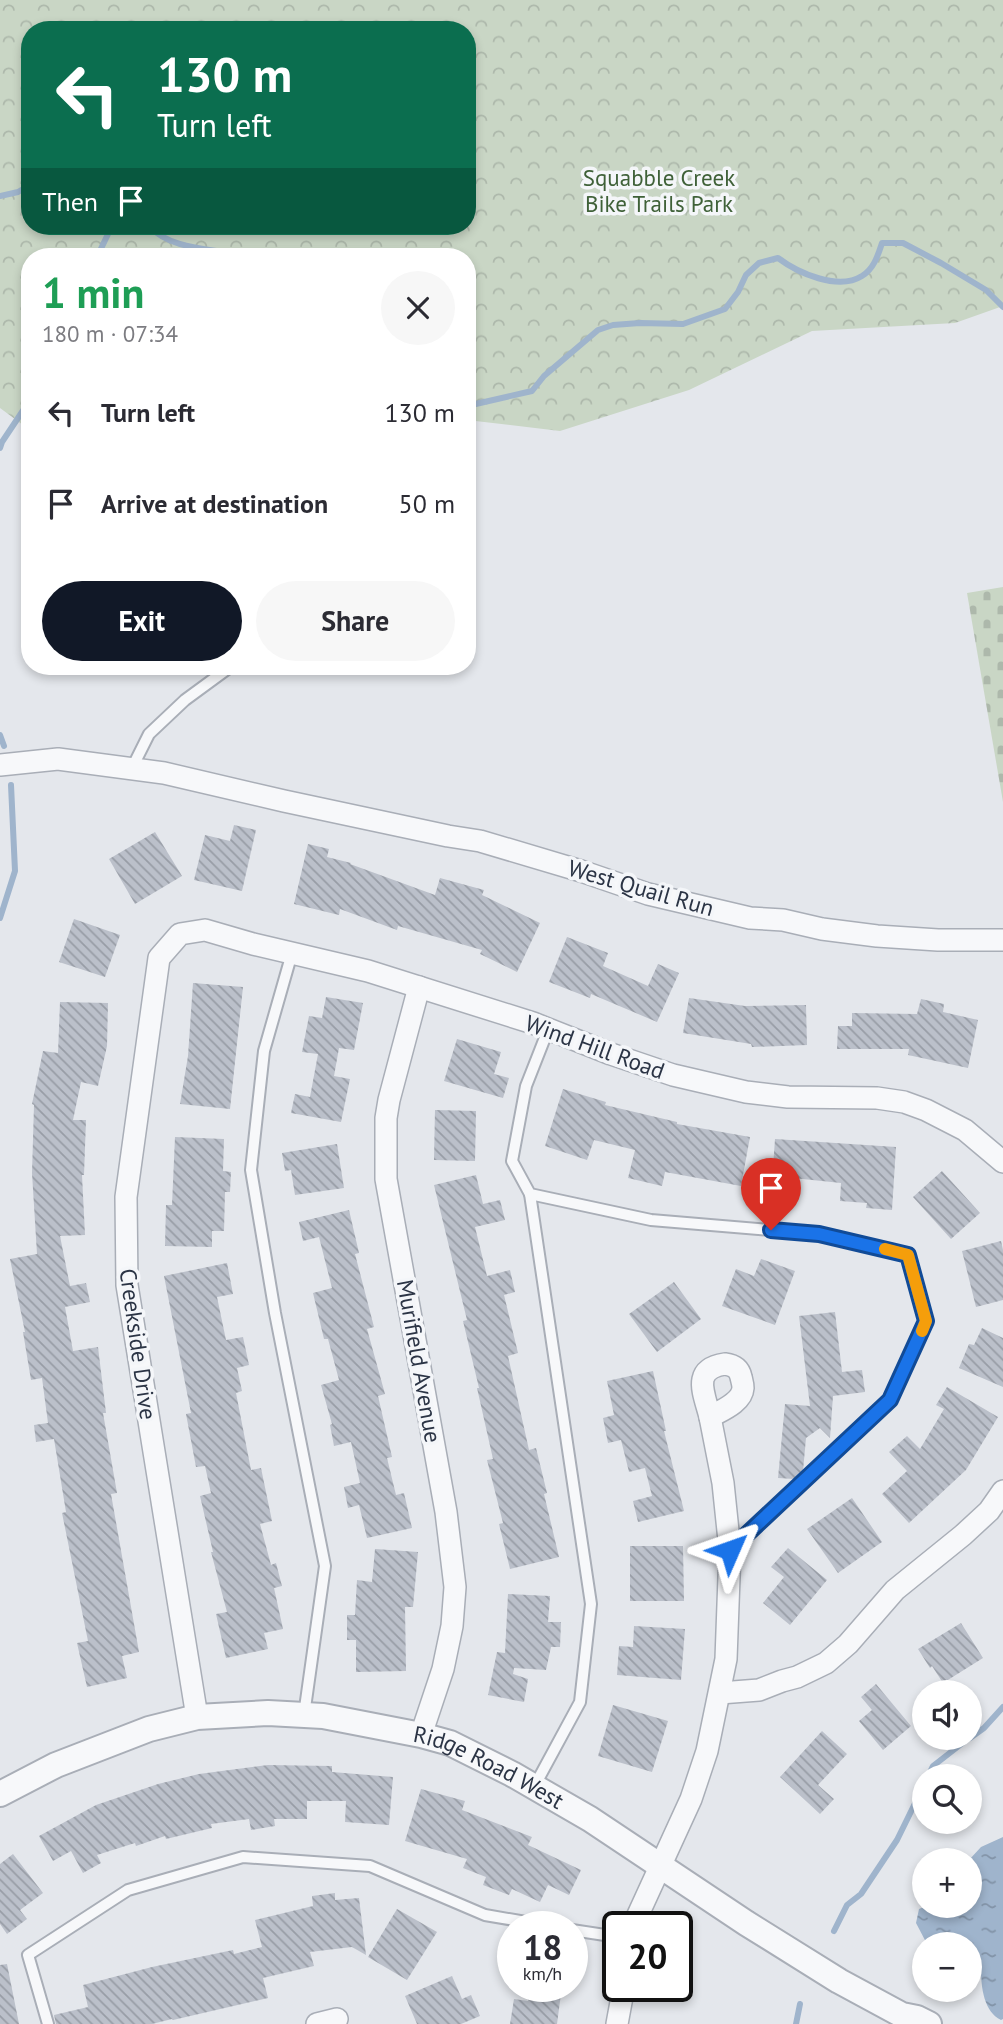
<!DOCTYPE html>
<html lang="en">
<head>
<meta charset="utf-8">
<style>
	:root { --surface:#fff; --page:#f7f7f7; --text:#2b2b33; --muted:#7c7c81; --accent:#111827 }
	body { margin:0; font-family:"PT Sans",sans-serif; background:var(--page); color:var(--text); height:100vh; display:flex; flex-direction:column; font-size:26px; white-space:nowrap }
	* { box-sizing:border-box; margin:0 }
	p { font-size:23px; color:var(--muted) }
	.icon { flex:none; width:38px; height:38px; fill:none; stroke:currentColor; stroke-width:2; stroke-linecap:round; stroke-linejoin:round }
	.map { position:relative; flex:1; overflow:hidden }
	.details { position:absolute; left:21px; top:248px; width:455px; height:427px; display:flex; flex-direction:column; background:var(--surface); border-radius:28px; box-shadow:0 4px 10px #0003 }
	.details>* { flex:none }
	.top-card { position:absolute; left:21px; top:21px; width:455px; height:214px; border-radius:28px; box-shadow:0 4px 10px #0003; background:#0b6e4f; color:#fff; overflow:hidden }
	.controls { position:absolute; left:912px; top:1680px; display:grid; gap:14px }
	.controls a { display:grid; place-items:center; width:70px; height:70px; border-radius:50%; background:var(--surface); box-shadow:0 4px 10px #0003; font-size:35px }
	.speed { position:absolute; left:497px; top:1911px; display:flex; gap:14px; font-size:35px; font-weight:700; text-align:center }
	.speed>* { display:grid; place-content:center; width:91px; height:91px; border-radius:50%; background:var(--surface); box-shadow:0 4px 10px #0003; line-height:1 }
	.speed small { font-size:18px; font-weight:400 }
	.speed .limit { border:4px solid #111; border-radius:10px; background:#fff; color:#111 }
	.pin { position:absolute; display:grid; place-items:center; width:60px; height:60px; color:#fff; margin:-72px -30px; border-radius:50% 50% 50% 0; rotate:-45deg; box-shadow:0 0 7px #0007 }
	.pin .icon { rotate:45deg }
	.me { position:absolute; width:77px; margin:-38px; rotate:47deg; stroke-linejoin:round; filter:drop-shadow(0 0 5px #0008) }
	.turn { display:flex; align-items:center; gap:24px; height:147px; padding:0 21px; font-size:32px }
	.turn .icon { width:91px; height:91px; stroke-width:2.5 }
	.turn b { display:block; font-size:49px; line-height:60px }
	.then { display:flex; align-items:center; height:66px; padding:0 21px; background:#0003; gap:14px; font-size:26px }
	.round { display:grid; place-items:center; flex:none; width:74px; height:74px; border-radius:37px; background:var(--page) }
	.headline { display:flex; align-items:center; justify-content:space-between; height:119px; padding:0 21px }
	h1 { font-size:42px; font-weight:700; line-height:52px; color:#1e9e55 }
	.action { display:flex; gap:14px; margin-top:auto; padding:14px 21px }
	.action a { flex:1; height:80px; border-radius:42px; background:var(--accent); color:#fff; font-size:28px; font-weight:700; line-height:80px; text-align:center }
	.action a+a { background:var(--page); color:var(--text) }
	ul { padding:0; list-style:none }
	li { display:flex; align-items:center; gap:21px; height:91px; padding:0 21px }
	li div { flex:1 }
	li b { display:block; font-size:26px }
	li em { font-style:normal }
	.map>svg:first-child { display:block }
	.cemetery { fill:url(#cemetery-stones) }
	.park { fill:url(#park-crowns); fill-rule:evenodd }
	.water { fill:url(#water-ripples) }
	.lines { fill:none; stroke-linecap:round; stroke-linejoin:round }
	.stream { stroke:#9fb4cc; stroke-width:6 }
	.building { fill:url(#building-back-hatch) }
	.service-casing { stroke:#a9aeb7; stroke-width:14 }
	.minor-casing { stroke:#a9aeb7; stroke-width:24 }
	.tertiary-casing { stroke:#a9aeb7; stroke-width:28 }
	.service { stroke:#f7f8fa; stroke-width:10 }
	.minor { stroke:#f7f8fa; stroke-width:21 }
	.tertiary { stroke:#f7f8fa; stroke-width:24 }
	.route-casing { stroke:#114b97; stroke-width:18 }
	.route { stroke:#1a73e8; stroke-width:12 }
	.slow { stroke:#f59e0b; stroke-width:12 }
	.labels { text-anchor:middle; stroke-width:7; stroke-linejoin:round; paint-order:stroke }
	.park-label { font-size:23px; fill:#3f6138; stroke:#f4f6f9 }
	.street-label { font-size:23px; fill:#2b3445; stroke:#f4f6f9 }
</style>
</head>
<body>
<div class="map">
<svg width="1003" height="2024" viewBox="0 0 1003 2024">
	<defs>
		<pattern id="cemetery-stones" width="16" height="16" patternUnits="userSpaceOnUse" patternTransform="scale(1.75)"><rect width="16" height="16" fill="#c9d6c5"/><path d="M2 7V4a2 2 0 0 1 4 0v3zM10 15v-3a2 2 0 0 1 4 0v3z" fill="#adb8ab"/></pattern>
		<pattern id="park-crowns" width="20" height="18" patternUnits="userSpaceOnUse" patternTransform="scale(1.75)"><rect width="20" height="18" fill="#c9d6c5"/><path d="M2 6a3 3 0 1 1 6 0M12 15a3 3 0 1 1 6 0" fill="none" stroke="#adb8ab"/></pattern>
		<pattern id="water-ripples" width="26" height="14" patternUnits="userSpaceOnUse" patternTransform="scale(1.75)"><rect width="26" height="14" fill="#9fb4cc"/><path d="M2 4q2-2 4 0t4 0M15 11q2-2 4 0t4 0" fill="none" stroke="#8293a7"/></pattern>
		<pattern id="building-back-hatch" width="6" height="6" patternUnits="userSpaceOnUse" patternTransform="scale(1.75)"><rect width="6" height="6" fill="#bbc0ca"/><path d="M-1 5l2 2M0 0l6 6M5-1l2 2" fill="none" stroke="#989da6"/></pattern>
	</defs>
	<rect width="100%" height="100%" fill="#e4e7ec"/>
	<polygon class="cemetery" points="1003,587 1003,802 967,593"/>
	<path class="park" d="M 0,0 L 1003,0 L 1003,306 L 955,323 L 812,331 L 689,390 L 560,431 L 467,420 L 467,257 L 30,257 L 30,424 L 23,425 L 0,408 ZM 30,30 L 467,30 L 467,226 L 30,226 Z"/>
	<path class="water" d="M 1003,1837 L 1003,2019 L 1001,2020 C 984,2012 981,1987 981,1970 L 974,1963 L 970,1962 L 970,1944 L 927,1944 L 916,1923 L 919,1909 L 926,1906 L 970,1906 L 969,1860 L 981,1847 Z"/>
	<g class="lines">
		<g class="stream">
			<polyline points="0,196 18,192 30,185"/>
			<path d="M 149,226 C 173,252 217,248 248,257"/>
			<polyline points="97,257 109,232 119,226"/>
			<path d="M 467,406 L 532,391 L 544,376 L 598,330 L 613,325 L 640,323 L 683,324 L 725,309 L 738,292 L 746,275 L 759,263 L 778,258 C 798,273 838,291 862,276 C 874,269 878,255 882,243 L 903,243 L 941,263 L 986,290 L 1003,307"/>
			<polyline points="0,448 2,442 30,400"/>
			<polyline points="0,735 4,746"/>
			<polyline points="0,918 15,871 11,785"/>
			<polyline points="970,1738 984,1728 1003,1707"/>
			<polyline points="928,1776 933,1766 969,1738"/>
			<polyline points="834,1931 847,1905 861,1894 897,1840 924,1785"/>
			<polyline points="796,2024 800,2004"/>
		</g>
	</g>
	<g class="building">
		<polygon points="234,825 256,830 242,891 194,880 205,835 230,841"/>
		<polygon points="155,832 182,876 135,904 109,859"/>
		<polygon points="308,844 329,849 327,857 351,863 350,864 435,895 440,878 484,890 482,895 540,923 517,972 480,954 482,950 398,926 397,930 340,909 339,915 294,904"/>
		<polygon points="74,919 120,935 105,977 59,962"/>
		<polygon points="567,937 608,953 603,966 648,986 658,964 679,973 657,1022 591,994 590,998 549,982"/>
		<polygon points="193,983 243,987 230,1109 180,1104 188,1056"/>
		<polygon points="326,997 363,1003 354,1050 339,1048 334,1076 350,1079 341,1122 291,1113 295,1094 310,1097 318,1054 302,1052 309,1016 322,1018"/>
		<polygon points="689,998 745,1006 806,1005 807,1045 752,1047 751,1044 683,1033"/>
		<polygon points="921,999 944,1004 943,1012 978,1020 968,1068 908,1055 909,1049 837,1049 838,1026 852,1026 852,1013 917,1014"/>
		<polygon points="60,1002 108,1003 107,1046 98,1086 81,1082 73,1120 86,1120 84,1175 82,1175 85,1235 60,1236 70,1286 86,1283 90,1302 65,1307 73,1351 98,1347 106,1413 103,1413 117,1493 111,1494 139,1652 122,1656 127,1678 87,1687 77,1643 88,1641 62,1513 66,1512 54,1439 36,1442 34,1425 48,1423 42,1378 31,1380 23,1332 25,1332 10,1259 37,1254 32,1173 34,1105 32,1104 43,1051 58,1053"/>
		<polygon points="457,1039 501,1052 494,1074 509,1078 503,1098 444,1081"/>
		<polygon points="563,1089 606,1102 605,1105 677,1122 677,1124 750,1137 741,1186 665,1172 662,1186 628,1178 635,1150 594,1140 587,1160 545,1146"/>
		<polygon points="435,1110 476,1111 475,1161 434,1160"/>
		<polygon points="175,1137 224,1139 223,1171 231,1172 230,1192 225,1192 224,1231 212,1231 212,1247 165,1246 166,1205 172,1205"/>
		<polygon points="775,1139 896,1147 892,1210 866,1208 867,1203 840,1201 841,1183 793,1178 792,1197 771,1196"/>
		<polygon points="337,1144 344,1188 295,1195 291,1170 285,1171 282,1153"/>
		<polygon points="942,1171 980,1213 951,1239 913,1197"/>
		<polygon points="476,1175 483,1204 500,1200 505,1220 475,1227 487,1276 510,1270 515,1292 504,1295 518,1353 508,1356 529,1450 536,1448 547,1493 544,1494 559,1557 510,1569 499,1524 503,1523 487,1460 493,1459 477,1388 479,1388 463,1321 467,1320 434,1185"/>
		<polygon points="349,1210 359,1253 355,1254 374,1327 367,1329 385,1394 378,1396 392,1457 387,1458 396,1495 404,1493 412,1528 367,1538 359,1505 348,1508 344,1487 360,1483 351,1442 334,1446 330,1425 332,1424 321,1385 339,1380 328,1339 324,1339 313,1293 332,1288 319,1237 303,1241 299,1222"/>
		<polygon points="1001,1241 1003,1250 1003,1300 976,1307 962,1251"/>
		<polygon points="761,1259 795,1271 775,1325 722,1306 736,1269 754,1276"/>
		<polygon points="227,1263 233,1294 217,1297 226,1340 243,1337 249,1365 237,1368 242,1391 236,1393 251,1470 261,1468 272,1521 260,1524 271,1565 276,1563 282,1586 274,1588 283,1629 264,1633 268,1649 226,1658 216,1614 227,1612 211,1552 213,1552 200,1496 211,1493 205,1466 196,1467 186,1414 191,1413 164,1276"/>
		<polygon points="674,1282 701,1319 657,1352 629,1314"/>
		<polygon points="835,1312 842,1372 862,1370 865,1392 833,1396 830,1438 820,1428 806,1438 803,1471 794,1479 778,1478 785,1404 810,1406 799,1316"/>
		<polygon points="982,1328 1003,1338 1003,1387 959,1368 969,1344 974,1345"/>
		<polygon points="653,1371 666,1431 664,1431 684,1511 638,1522 633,1501 652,1496 645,1468 629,1472 621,1440 608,1443 603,1418 614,1415 607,1381"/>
		<polygon points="947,1387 998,1417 966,1470 909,1523 882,1494 907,1471 889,1452 907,1436 920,1449 944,1409 936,1405"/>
		<polygon points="852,1498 882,1542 838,1573 807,1529"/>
		<polygon points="630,1546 683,1546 684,1601 630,1601"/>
		<polygon points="788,1548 827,1580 790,1625 763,1603 784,1577 771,1567"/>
		<polygon points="375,1549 418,1552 413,1607 405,1607 406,1671 356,1672 356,1640 347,1640 347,1615 355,1615 357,1580 372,1582"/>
		<polygon points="508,1594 550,1596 548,1622 561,1622 560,1647 551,1647 546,1670 514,1668 513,1674 528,1679 524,1702 488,1695 497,1652 505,1653"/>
		<polygon points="961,1623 983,1658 943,1683 932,1666 930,1668 918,1649"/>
		<polygon points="634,1626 685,1629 681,1680 617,1675 619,1646 633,1647"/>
		<polygon points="876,1684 911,1726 883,1750 859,1721 872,1710 861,1697"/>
		<polygon points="613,1705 668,1721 652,1772 598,1756"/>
		<polygon points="822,1731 847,1754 818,1785 834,1799 820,1814 780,1777"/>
		<polygon points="268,1765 332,1766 332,1772 393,1777 389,1825 345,1822 346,1801 307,1801 307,1819 274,1819 275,1826 251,1830 249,1819 211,1824 212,1828 166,1839 165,1836 136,1846 135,1843 97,1855 101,1863 83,1873 71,1851 53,1861 39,1836 96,1805 158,1784 199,1774"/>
		<polygon points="421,1789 465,1801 462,1810 532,1837 528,1845 581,1870 569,1895 548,1885 540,1902 512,1889 509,1895 483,1885 486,1877 463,1868 467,1859 405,1841"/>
		<polygon points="13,1854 43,1893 20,1910 27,1919 7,1934 0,1924 0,1864"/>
		<polygon points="335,1893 335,1900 359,1898 366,1955 352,1947 310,1952 314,1966 263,1978 268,1998 173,2020 172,2019 152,2024 56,2024 54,2015 88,2007 83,1985 152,1967 233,1950 234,1954 262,1947 255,1920 313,1906 312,1896"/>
		<polygon points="397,1909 437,1932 407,1980 368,1957"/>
		<polygon points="7,1964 19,2024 0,2024 0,1965"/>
		<polygon points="452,1976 462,1999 471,1995 480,2016 461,2024 417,2024 405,1996"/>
		<polygon points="531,1986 562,1986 557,2024 510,2024 514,1999 528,2001"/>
	</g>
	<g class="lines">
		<defs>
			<g id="service">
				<polyline points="132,768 149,734 185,700 230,667"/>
				<polyline points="292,953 264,1051 251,1170 275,1313 325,1566 304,1715"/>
				<polyline points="548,1030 526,1086 512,1161 530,1194 651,1220 819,1234 908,1255 926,1321 890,1400 730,1550"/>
				<polyline points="530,1194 591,1604 580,1702 534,1787"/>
				<polyline points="572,1930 618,1937"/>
				<polyline points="48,2024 28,1955 128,1890 243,1857 370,1866 485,1915 555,1927"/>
			</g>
			<g id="minor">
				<polyline points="0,765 58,759 164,773 284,801 448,836 480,841 581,871 648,894 750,918 783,920 822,929 877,936 938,940 1003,940"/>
				<polyline points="419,987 389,1100 386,1118 386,1179 446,1512 455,1587 452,1626 443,1669 421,1735"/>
				<path d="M 725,1364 C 733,1365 739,1368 741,1377 C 742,1381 743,1384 743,1388 C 742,1403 720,1411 710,1417 C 704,1393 691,1369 725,1364 Z"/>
				<polyline points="720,1693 759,1690 782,1681 797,1677 826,1663 848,1644 895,1590 963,1535 989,1511 1003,1491"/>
				<polyline points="197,1717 127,1285 126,1197 159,958 180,934 205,930 253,944 368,971 533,1023 611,1054 673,1075 746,1092 788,1097 877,1098 904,1102 926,1110 965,1130 1003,1162"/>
				<polyline points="635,1927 637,1917 691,1799 707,1751 726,1659 730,1550 723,1483 710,1417"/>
				<polyline points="317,2024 337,2019"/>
				<polyline points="617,2024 624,1986"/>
			</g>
			<g id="tertiary">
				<path id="s1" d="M 0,1794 L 56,1765 L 149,1729 L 197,1717 L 268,1713 L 323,1716 L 421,1735 L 450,1743 L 512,1774 L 590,1819 L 746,1923 L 839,1981 L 902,2015 L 917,2018 L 929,2024"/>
			</g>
		</defs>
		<use href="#service" class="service-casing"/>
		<use href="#minor" class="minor-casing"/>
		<use href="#tertiary" class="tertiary-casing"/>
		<use href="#service" class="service"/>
		<use href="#minor" class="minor"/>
		<use href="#tertiary" class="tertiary"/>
	</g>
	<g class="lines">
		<defs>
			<polyline id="route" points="730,1550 890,1400 926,1321 908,1255 819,1234 771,1230"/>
		</defs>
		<use href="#route" class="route-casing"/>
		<use href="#route" class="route"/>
		<polyline class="slow" points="885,1249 908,1255 926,1321 922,1331"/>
	</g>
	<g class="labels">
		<g class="park-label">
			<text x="659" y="186">Squabble Creek<tspan x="659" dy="26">Bike Trails Park</tspan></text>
		</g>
		<g class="street-label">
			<text transform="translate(641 888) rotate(16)" y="8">West Quail Run</text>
			<text transform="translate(595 1047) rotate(20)" y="8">Wind Hill Road</text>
			<text transform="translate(138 1344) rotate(82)" y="8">Creekside Drive</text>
			<text transform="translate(419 1361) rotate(80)" y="8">Murifield Avenue</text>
			<text dy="8" stroke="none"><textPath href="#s1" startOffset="513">Ridge Road West</textPath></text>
		</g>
	</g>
</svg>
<div class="controls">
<a><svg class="icon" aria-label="sound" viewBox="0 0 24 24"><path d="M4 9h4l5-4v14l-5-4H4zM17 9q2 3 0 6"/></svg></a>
<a><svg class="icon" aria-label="search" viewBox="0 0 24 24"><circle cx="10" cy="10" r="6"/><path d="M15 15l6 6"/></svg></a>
<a>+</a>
<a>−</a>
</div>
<div class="speed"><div>18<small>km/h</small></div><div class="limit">20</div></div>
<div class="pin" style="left:771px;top:1230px;background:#d93025"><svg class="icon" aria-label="arrive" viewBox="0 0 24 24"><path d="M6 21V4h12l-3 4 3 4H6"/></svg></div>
<svg class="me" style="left:730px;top:1550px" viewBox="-20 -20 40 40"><path d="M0-17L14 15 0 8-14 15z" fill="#1a73e8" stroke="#fff" stroke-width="4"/></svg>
<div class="top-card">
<div class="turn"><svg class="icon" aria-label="left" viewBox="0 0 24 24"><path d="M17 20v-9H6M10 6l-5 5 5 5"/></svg><div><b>130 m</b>Turn left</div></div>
<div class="then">Then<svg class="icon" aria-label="arrive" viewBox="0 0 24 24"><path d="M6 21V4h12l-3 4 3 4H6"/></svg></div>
</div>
<section class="details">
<div class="headline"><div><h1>1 min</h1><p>180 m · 07:34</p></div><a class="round"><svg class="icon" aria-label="close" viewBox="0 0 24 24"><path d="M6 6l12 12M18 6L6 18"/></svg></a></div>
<ul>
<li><svg class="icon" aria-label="left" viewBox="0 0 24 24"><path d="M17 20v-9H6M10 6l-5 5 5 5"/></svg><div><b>Turn left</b></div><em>130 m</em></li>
<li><svg class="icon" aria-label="arrive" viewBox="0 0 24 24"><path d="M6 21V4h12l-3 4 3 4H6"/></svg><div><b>Arrive at destination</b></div><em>50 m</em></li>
</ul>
<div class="action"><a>Exit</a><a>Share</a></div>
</section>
</div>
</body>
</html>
